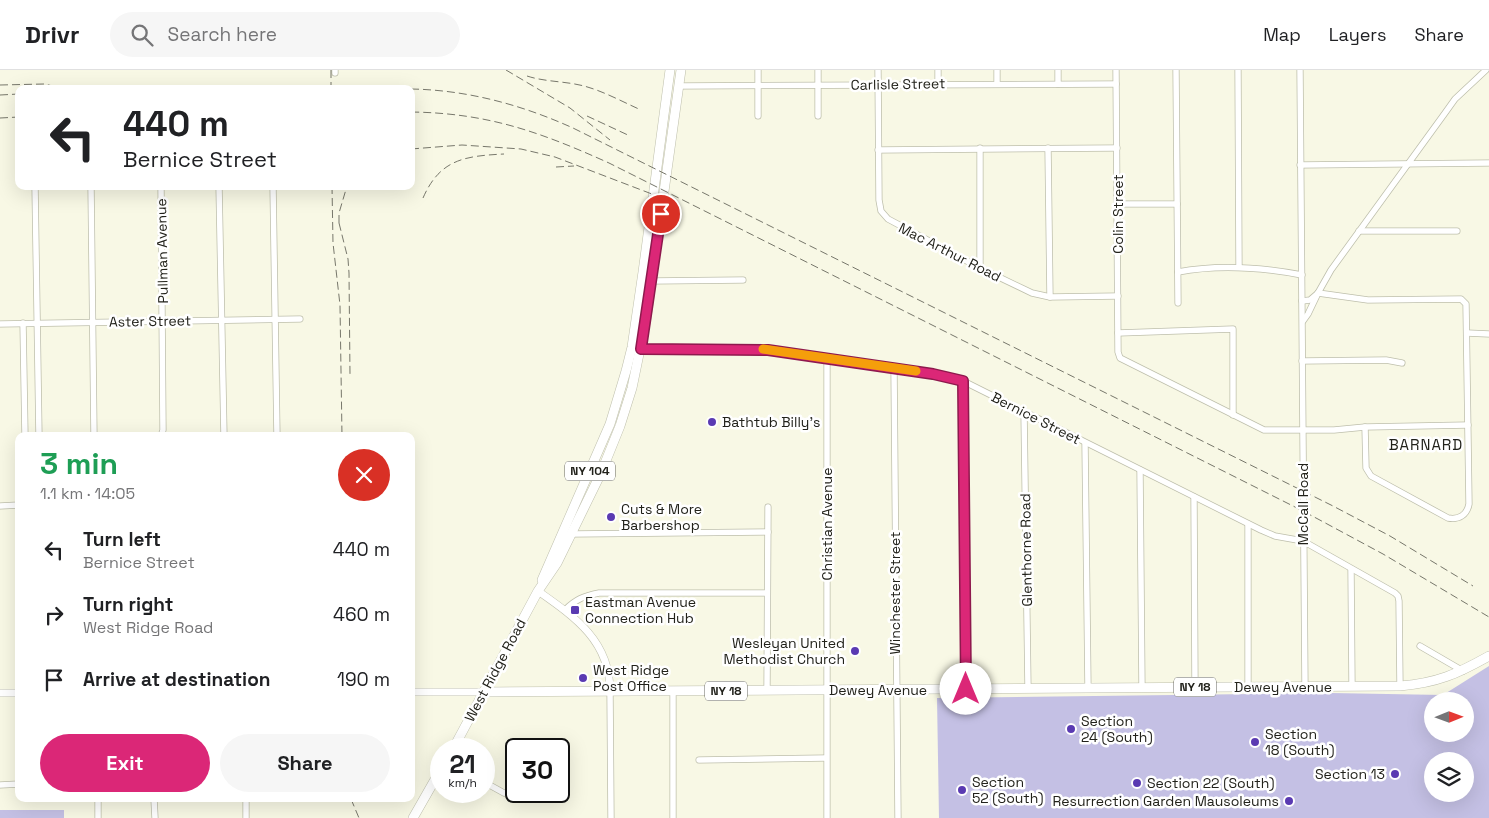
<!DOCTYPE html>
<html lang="en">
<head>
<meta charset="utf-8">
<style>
	:root { --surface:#fff; --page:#f6f6f6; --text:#202124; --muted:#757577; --line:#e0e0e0; --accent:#db2777 }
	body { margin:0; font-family:"Space Grotesk",sans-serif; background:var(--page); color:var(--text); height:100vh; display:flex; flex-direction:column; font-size:19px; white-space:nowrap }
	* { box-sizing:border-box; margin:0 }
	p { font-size:16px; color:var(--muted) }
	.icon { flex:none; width:28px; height:28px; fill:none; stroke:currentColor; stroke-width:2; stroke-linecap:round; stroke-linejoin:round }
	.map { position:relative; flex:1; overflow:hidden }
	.details { position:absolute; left:15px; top:362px; width:400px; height:370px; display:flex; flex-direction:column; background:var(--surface); border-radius:10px; box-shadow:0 5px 20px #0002 }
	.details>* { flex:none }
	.hud { position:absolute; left:15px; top:15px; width:400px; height:105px; border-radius:10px; box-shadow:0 5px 20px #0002; background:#fff; color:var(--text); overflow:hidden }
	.needle { width:32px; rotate:89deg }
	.controls { position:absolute; left:1424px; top:622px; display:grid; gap:10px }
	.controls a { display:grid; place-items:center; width:50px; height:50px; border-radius:50%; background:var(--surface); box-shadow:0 5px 20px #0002; font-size:25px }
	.speed { position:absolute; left:430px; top:668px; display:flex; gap:10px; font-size:25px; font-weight:700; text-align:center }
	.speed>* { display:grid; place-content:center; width:65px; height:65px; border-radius:50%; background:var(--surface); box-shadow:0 5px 20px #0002; line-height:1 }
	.speed small { font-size:12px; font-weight:400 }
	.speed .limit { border:2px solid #111; border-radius:8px; background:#fff; color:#111 }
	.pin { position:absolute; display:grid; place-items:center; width:42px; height:42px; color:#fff; margin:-21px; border:2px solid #fff; border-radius:50%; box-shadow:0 1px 5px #0007 }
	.me { position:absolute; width:55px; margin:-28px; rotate:0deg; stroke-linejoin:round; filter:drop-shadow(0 0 4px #0008) }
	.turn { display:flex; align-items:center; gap:18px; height:105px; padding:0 25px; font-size:22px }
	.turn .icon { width:65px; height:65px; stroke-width:2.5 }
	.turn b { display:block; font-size:35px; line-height:42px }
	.round { display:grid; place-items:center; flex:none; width:52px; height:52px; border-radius:26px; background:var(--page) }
	.summary { display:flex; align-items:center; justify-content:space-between; height:85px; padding:0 25px }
	h1 { font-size:30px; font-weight:700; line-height:38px; color:#1e9e55 }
	.cta { display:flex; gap:10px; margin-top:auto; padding:10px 25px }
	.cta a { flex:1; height:58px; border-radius:30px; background:var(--accent); color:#fff; font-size:20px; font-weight:700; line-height:58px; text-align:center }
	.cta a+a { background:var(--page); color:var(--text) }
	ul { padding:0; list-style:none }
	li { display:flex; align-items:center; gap:15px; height:65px; padding:0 25px }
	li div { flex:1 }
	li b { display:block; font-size:19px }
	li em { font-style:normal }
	header { display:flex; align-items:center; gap:30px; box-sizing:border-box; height:70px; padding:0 25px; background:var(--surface); border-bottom:1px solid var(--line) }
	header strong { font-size:24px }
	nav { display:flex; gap:28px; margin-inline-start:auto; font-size:18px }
	.search { width:350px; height:45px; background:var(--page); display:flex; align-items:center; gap:12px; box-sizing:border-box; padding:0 18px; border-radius:28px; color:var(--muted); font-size:19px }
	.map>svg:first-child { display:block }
	.green { fill:#c4c0e4; fill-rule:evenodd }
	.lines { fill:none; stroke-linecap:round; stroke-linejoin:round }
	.minor-casing { stroke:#bebfac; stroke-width:7 }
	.tertiary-casing { stroke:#bebfac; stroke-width:8 }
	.primary-casing { stroke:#bebfac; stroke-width:10 }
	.trunk-casing { stroke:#bebfac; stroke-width:10 }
	.minor { stroke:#fff; stroke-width:5.5 }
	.tertiary { stroke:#fff; stroke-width:7 }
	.primary { stroke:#fff; stroke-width:9 }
	.trunk { stroke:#fff; stroke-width:9 }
	.rail { stroke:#77776b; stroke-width:1; stroke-dasharray:8 4; stroke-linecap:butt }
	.route-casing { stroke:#8e194d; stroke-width:12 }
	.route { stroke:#db2777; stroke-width:9 }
	.slow { stroke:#f59e0b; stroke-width:9 }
	.poi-dot { fill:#5a3ab2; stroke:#fff; stroke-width:2 }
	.labels { text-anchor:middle; stroke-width:5; stroke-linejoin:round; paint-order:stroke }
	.shield { fill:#fff; stroke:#64645f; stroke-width:1 }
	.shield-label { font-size:12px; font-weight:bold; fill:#22221b }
	.street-label { font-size:14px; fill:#22221b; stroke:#fff }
	.poi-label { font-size:14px; fill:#22221b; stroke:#fff; text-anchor:start }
	.neighbourhood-label { font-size:15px; letter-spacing:1px; fill:#22221b; stroke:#fff }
</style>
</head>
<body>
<header>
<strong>Drivr</strong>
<div class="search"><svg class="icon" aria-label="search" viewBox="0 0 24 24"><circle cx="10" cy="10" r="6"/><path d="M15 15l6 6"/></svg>Search here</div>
<nav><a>Map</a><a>Layers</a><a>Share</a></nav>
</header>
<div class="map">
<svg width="1489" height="748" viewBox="0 0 1489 748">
	<rect width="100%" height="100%" fill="#f8f8e5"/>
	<g class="green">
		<path d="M 1489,596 L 1489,748 L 939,748 L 937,628 L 1331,623 L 1443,625 ZM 1432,631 L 1465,631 L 1465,664 L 1432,664 ZM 1432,691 L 1465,691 L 1465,724 L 1432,724 Z"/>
		<rect x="0" y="740" width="64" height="8"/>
	</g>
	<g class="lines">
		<defs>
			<g id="minor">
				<polyline points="758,0 758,46"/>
				<polyline points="818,0 818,46"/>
				<polyline points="878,0 879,130 881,141 888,149 980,198 1032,223 1050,227 1118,226"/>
				<polyline points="938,0 938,14"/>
				<polyline points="1058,0 1058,14"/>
				<polyline points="1116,0 1118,282 1120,288 1264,360 1334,360 1365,357 1468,355"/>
				<polyline points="1176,0 1178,233"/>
				<polyline points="1238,0 1239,197"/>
				<polyline points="1300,0 1305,617"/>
				<polyline points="335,3 335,0"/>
				<polyline points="997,13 997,0"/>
				<polyline points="679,16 1116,14"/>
				<polyline points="980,78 980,198"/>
				<polyline points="1048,78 1050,227"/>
				<polyline points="878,80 1117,78"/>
				<polyline points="1300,95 1489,93"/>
				<polyline points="35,116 39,366"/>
				<polyline points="91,116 94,366"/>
				<polyline points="219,116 224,366"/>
				<polyline points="273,116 277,366"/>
				<polyline points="1118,134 1177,134"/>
				<polyline points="1359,161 1457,161"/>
				<path d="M 1178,202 C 1219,194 1260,197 1302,205"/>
				<polyline points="652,211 743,210"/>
				<path d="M 1318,223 L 1368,230 L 1461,229 L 1466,234 L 1469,434 C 1467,445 1459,450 1448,448 L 1371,406 L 1366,398 L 1365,357"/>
				<polyline points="1302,231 1310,230 1317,224"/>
				<polyline points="1303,251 1308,244 1318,223 1331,200 1445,43 1455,29 1486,0"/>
				<polyline points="23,253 25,366"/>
				<polyline points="0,254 300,249"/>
				<polyline points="1118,263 1233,259 1233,345"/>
				<polyline points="1467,263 1489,264"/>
				<polyline points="637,278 768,280 933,304 963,311 1261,460 1275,466 1303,471 1395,523 1398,526 1399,531 1400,616"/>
				<polyline points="1302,291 1386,290 1402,293"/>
				<polyline points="894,298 898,748"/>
				<polyline points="963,311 966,619"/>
				<polyline points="1024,342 1028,618"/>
				<polyline points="161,366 163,360 161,116"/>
				<polyline points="1085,373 1088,618"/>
				<polyline points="1140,400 1142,618"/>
				<polyline points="1194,427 1195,617"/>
				<polyline points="0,436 19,435"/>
				<polyline points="572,464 768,462"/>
				<polyline points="1351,499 1352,616"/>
				<path d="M 565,540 C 576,529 584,526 599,523 L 767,523"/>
				<polyline points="1420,576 1463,601"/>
				<polyline points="1248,617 1248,454"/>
				<polyline points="767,620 768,437"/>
				<polyline points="610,621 611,748"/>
				<polyline points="673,621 673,748"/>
				<polyline points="699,690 826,688"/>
				<polyline points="484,712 504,723"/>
				<polyline points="0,715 19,714"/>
				<polyline points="98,729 98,748"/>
				<polyline points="154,729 155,748"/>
				<polyline points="246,729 246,748"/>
				<polyline points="827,748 827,288"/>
			</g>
			<g id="tertiary">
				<path d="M 538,521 C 575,547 610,571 610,621"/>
				<polyline points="411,622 483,622"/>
				<polyline points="0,623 19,623"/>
			</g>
			<path id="primary" d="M 483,622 L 1400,616 C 1437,613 1457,604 1489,586"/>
			<g id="trunk">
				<polyline points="542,510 610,354 626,301 632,277 643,202 670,0"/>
				<polyline points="453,679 538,521 557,493 601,403 620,356 632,318 646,250 681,0"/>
				<polyline points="413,748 441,699"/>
			</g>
		</defs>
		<use href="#minor" class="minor-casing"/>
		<use href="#tertiary" class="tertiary-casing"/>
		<use href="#primary" class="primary-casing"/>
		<use href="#trunk" class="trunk-casing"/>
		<use href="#minor" class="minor"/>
		<use href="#tertiary" class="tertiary"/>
		<use href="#primary" class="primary"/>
		<use href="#trunk" class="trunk"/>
		<g class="rail">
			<polyline points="331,0 331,19"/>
			<polyline points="506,0 570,38 610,70"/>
			<path d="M 527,6 C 545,12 565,11 584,16 C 603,21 623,32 641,40"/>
			<polyline points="0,15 44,14 66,19"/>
			<polyline points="367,19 411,19"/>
			<path d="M 411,19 C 468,20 522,35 573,58 L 1333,436 L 1390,466 L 1473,516"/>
			<polyline points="0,25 19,24"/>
			<path d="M 411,42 C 488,43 540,62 609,93 L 1303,441 L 1383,484 L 1489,547"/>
			<polyline points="587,46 630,66"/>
			<polyline points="0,48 19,47"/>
			<polyline points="411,79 462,75 521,79 555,87 665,129"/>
			<polyline points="556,97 574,96"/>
			<polyline points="332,116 333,173 340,235 342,366"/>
			<path d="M 423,128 C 440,89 465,86 504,84"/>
			<polyline points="339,153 348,189 349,203 350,305"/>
			<polyline points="339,153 339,143 347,116"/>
			<polyline points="351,729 359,748"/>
		</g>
	</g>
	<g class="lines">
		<defs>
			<polyline id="route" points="661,144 641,279 768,280 933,304 963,311 966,619"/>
		</defs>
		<use href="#route" class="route-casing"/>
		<use href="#route" class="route"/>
		<polyline class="slow" points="763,279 916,301"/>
	</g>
	<g class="poi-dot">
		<circle cx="712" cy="352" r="5"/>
		<circle cx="611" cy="447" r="5"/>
		<rect x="570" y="535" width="10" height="10" rx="2.5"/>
		<circle cx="855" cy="581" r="5"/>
		<circle cx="583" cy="608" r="5"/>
		<circle cx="1071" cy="659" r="5"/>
		<circle cx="1255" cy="672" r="5"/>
		<circle cx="1395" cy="704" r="5"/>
		<circle cx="1137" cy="713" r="5"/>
		<circle cx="962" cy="720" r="5"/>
		<circle cx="1289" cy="731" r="5"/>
	</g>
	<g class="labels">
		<g class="shield">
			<rect x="565" y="391.5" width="50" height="19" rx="4"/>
			<rect x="1174" y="607.5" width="42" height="19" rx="4"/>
			<rect x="705" y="611.5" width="42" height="19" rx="4"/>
		</g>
		<g class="shield-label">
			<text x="590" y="405">NY 104</text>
			<text x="1195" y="621">NY 18</text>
			<text x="726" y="625">NY 18</text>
		</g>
		<g class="street-label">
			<text transform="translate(898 14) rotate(-1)" y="5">Carlisle Street</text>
			<text transform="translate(1118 144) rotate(-90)" y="5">Colin Street</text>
			<text transform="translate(162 181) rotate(-91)" y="5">Pullman Avenue</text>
			<text transform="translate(950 182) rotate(27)" y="5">Mac Arthur Road</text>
			<text transform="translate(150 251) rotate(-1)" y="5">Aster Street</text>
			<text transform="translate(1036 348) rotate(27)" y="5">Bernice Street</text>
			<text transform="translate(1303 434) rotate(-90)" y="5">McCall Road</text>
			<text transform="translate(827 454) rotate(-90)" y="5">Christian Avenue</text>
			<text transform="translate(1026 480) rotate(-91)" y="5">Glenthorne Road</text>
			<text transform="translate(895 523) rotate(-90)" y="5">Winchester Street</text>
			<text transform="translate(495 600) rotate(-62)" y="5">West Ridge Road</text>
			<text x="1283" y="622">Dewey Avenue</text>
			<text x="878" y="625">Dewey Avenue</text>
		</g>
		<g class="poi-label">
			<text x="722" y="357">Bathtub Billy's</text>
			<text x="621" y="444">Cuts &amp; More<tspan x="621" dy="16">Barbershop</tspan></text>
			<text x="585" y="537">Eastman Avenue<tspan x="585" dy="16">Connection Hub</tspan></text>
			<text x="845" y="578" text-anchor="end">Wesleyan United<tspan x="845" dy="16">Methodist Church</tspan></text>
			<text x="593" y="605">West Ridge<tspan x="593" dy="16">Post Office</tspan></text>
			<text x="1081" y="656">Section<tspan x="1081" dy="16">24 (South)</tspan></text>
			<text x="1265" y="669">Section<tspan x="1265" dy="16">18 (South)</tspan></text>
			<text x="1385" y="709" text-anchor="end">Section 13</text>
			<text x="972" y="717">Section<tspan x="972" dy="16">52 (South)</tspan></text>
			<text x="1147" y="718">Section 22 (South)</text>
			<text x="1279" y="736" text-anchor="end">Resurrection Garden Mausoleums</text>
		</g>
		<g class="neighbourhood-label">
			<text x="1426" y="380">BARNARD</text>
		</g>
	</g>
</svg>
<div class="controls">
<a><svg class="needle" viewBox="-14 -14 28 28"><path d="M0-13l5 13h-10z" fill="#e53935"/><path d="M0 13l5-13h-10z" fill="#757577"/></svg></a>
<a><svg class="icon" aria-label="layers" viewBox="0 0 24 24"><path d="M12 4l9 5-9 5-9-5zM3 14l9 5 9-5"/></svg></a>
</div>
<div class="speed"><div>21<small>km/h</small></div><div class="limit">30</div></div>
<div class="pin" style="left:661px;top:144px;background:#d93025"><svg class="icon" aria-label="arrive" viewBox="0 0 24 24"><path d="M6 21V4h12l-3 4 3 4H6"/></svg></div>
<svg class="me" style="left:966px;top:619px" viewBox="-20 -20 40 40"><circle r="19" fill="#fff"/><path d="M0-13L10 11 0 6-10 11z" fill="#db2777"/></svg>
<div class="hud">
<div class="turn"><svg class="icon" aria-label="left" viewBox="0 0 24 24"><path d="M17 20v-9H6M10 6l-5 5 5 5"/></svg><div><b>440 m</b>Bernice Street</div></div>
</div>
<section class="details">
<div class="summary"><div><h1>3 min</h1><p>1.1 km · 14:05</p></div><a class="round" style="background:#d93025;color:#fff"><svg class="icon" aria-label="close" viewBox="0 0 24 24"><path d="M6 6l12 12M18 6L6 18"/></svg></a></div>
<ul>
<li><svg class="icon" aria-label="left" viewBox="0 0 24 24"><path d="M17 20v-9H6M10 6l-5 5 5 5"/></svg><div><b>Turn left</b><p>Bernice Street</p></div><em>440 m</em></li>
<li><svg class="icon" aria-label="right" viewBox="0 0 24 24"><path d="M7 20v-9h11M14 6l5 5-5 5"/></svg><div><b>Turn right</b><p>West Ridge Road</p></div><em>460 m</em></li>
<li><svg class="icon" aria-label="arrive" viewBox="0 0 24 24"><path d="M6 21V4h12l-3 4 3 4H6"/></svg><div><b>Arrive at destination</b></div><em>190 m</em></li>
</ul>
<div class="cta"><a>Exit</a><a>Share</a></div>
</section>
</div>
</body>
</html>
